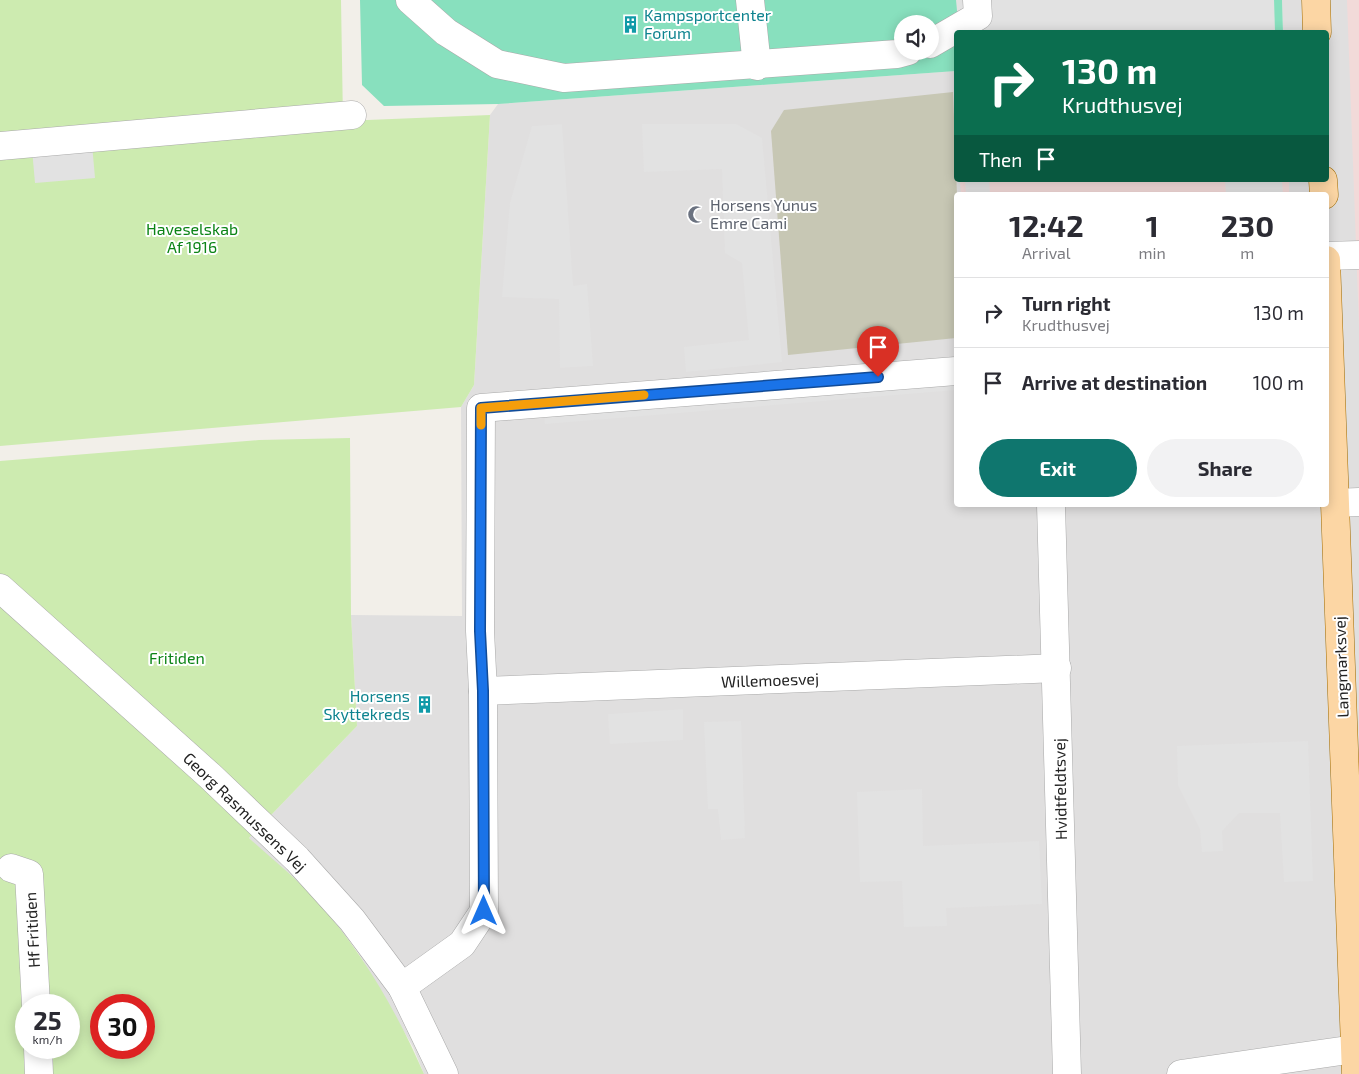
<!DOCTYPE html>
<html lang="en">
<head>
<meta charset="utf-8">
<style>
	:root { --surface:#fff; --page:#f2f2f3; --text:#2b2b33; --muted:#7c7c81; --line:#e1e1e2; --accent:#0f766e }
	body { margin:0; font-family:"Exo 2",sans-serif; background:var(--page); color:var(--text); height:100vh; display:flex; flex-direction:column; font-size:19px; white-space:nowrap }
	* { box-sizing:border-box; margin:0 }
	p { font-size:16px; color:var(--muted) }
	.icon { flex:none; width:28px; height:28px; fill:none; stroke:currentColor; stroke-width:2; stroke-linecap:round; stroke-linejoin:round }
	.map { position:relative; flex:1; overflow:hidden }
	.side { position:absolute; left:954px; top:192px; width:375px; height:315px; display:flex; flex-direction:column; background:var(--surface); border-radius:5px; box-shadow:0 2px 12px #0003 }
	.side>* { flex:none }
	.guide { position:absolute; left:954px; top:30px; width:375px; height:152px; border-radius:5px; box-shadow:0 2px 12px #0003; background:#0b6e4f; color:#fff; overflow:hidden }
	.buttons { position:absolute; left:894px; top:15px; display:grid; gap:10px }
	.buttons a { display:grid; place-items:center; width:45px; height:45px; border-radius:50%; background:var(--surface); box-shadow:0 2px 12px #0003; font-size:25px }
	.speed { position:absolute; left:15px; top:994px; display:flex; gap:10px; font-size:25px; font-weight:700; text-align:center }
	.speed>* { display:grid; place-content:center; width:65px; height:65px; border-radius:50%; background:var(--surface); box-shadow:0 2px 12px #0003; line-height:1 }
	.speed small { font-size:12px; font-weight:400 }
	.speed .limit { border:8px solid #d22; background:#fff; color:#111 }
	.pin { position:absolute; display:grid; place-items:center; width:42px; height:42px; color:#fff; margin:-51px -21px; border-radius:50% 50% 50% 0; rotate:-45deg; box-shadow:0 0 5px #0007 }
	.pin .icon { rotate:45deg }
	.me { position:absolute; width:55px; margin:-28px; rotate:0deg; stroke-linejoin:round; filter:drop-shadow(0 0 4px #0008) }
	.turn { display:flex; align-items:center; gap:18px; height:105px; padding:0 25px; font-size:22px }
	.turn .icon { width:65px; height:65px; stroke-width:2.5 }
	.turn b { display:block; font-size:35px; line-height:42px }
	.then { display:flex; align-items:center; height:48px; padding:0 25px; background:#0003; gap:10px; font-size:19px }
	.eta { display:flex; justify-content:space-evenly; align-items:center; height:85px; text-align:center }
	.eta b { font-size:30px; font-weight:700; line-height:35px }
	.primary-button { display:flex; gap:10px; margin-top:auto; padding:10px 25px }
	.primary-button a { flex:1; height:58px; border-radius:30px; background:var(--accent); color:#fff; font-size:20px; font-weight:700; line-height:58px; text-align:center }
	.primary-button a+a { background:var(--page); color:var(--text) }
	ul { padding:0; list-style:none }
	li { display:flex; align-items:center; gap:15px; height:70px; padding:0 25px; border-top:1px solid var(--line) }
	li div { flex:1 }
	li b { display:block; font-size:19px }
	li em { font-style:normal }
	.map>svg:first-child { display:block }
	.residential { fill:#e0dfdf; fill-rule:evenodd }
	.commercial { fill:#f2dad9 }
	.construction { fill:#c7c7b4 }
	.grass { fill:#cdebb0; fill-rule:evenodd }
	.pitch { fill:#88e0be; fill-rule:evenodd }
	.parking { fill:#e2e2e2 }
	.lines { fill:none; stroke-linecap:round; stroke-linejoin:round }
	.minor-casing { stroke:#a9a9a9; stroke-width:29 }
	.major-casing { stroke:#a06b00; stroke-width:29 }
	.minor { stroke:#fff; stroke-width:28 }
	.major { stroke:#fcd6a4; stroke-width:28 }
	.route-casing { stroke:#114b97; stroke-width:12 }
	.route { stroke:#1a73e8; stroke-width:9 }
	.slow { stroke:#f59e0b; stroke-width:9 }
	.labels { text-anchor:middle; stroke-width:4; stroke-linejoin:round; paint-order:stroke }
	.culture-label { font-size:16px; fill:#0d838f; stroke:#fff; text-anchor:start }
	.worship-label { font-size:16px; fill:#5b616d; stroke:#fff; text-anchor:start }
	.park-label { font-size:16px; fill:#0c8416; stroke:#fff }
	.street-label { font-size:16px; fill:#222; stroke:#fff }
</style>
</head>
<body>
<div class="map">
<svg width="1359" height="1074" viewBox="0 0 1359 1074">
	<rect width="100%" height="100%" fill="#f2efe9"/>
	<path class="residential" d="M 1282,0 L 1359,0 L 1359,1074 L 424,1074 L 413,1047 L 353,944 L 249,838 L 357,726 L 351,615 L 462,616 L 461,407 L 474,385 L 490,115 L 498,104 L 956,71 L 956,180 L 1326,180 L 1326,32 L 1283,32 ZM 956,195 L 1326,195 L 1326,505 L 956,505 Z"/>
	<g class="commercial">
		<polygon points="1347,0 1359,0 1359,325"/>
		<polygon points="960,180 1289,180 1289,195 961,195"/>
	</g>
	<polygon class="construction" points="953,92 957,195 956,338 788,355 771,131 784,110"/>
	<g class="grass">
		<polygon points="0,0 341,0 343,121 490,115 474,385 461,407 0,446"/>
		<path d="M 350,438 L 351,615 L 357,726 L 249,838 C 271,858 296,878 316,900 C 362,951 397,1012 424,1074 L 0,1074 L 0,461 L 259,440 ZM 26,1005 L 69,1005 L 69,1048 L 26,1048 ZM 101,1005 L 144,1005 L 144,1048 L 101,1048 Z"/>
	</g>
	<path class="pitch" d="M 360,0 L 1282,0 L 1283,32 L 956,32 L 956,71 L 498,104 L 384,106 L 362,85 ZM 902,24 L 930,24 L 930,51 L 902,51 Z"/>
	<g class="parking">
		<polygon points="956,0 1274,0 1275,32 959,32"/>
		<polygon points="562,124 573,286 587,284 593,366 560,368 559,299 502,297 510,203 532,126"/>
		<polygon points="642,124 736,124 762,138 782,362 686,372 684,347 749,340 742,263 725,253 722,169 644,172"/>
		<polygon points="92,144 95,178 35,183 32,149"/>
		<polygon points="965,180 989,180 990,195 966,195"/>
		<polygon points="1225,180 1282,180 1283,195 1226,195"/>
		<polygon points="956,374 956,390 545,424 544,408"/>
		<polygon points="683,709 683,740 610,744 608,714"/>
		<polygon points="741,721 745,838 721,840 718,809 708,809 704,722"/>
		<polygon points="1308,741 1313,881 1284,882 1280,813 1239,813 1222,831 1223,851 1202,852 1200,829 1178,785 1177,746"/>
		<polygon points="922,789 923,846 1039,841 1042,904 946,908 947,926 904,927 902,881 860,882 857,792"/>
	</g>
	<g class="lines">
		<defs>
			<g id="minor">
				<polyline points="410,0 446,32 497,64 564,78 897,54 908,51"/>
				<polyline points="750,0 757,66"/>
				<polyline points="930,44 978,16 977,0"/>
				<polyline points="0,146 352,115"/>
				<polyline points="1326,256 1359,255"/>
				<polyline points="1335,503 1359,502"/>
				<polyline points="1051,505 1067,1074"/>
				<polyline points="0,588 210,776 297,859 352,920 402,987 444,1074"/>
				<polyline points="483,691 1057,668"/>
				<polyline points="11,868 29,874 36,1005"/>
				<polyline points="402,987 462,944 484,911 483,691 480,631 481,408 956,371"/>
				<polyline points="38,1048 39,1074"/>
				<polyline points="1181,1074 1355,1049"/>
			</g>
			<g id="major">
				<polyline points="1316,0 1317,32"/>
				<polyline points="1323,180 1324,195"/>
				<polyline points="1326,260 1356,1074"/>
			</g>
		</defs>
		<use href="#minor" class="minor-casing"/>
		<use href="#major" class="major-casing"/>
		<use href="#minor" class="minor"/>
		<use href="#major" class="major"/>
	</g>
	<g class="lines">
		<defs>
			<polyline id="route" points="484,911 483,691 480,631 481,408 878,377"/>
		</defs>
		<use href="#route" class="route-casing"/>
		<use href="#route" class="route"/>
		<polyline class="slow" points="481,425 481,408 644,395"/>
	</g>
	<defs>
		<symbol id="building-bare" viewBox="-9 -9 18 18"><path d="M-4-6H4V6H1V3H-1V6H-4ZM-2.5-4.3h1.7v1.8h-1.7ZM.8-4.3h1.7v1.8H.8ZM-2.5-1h1.7V.8h-1.7ZM.8-1h1.7V.8H.8Z" fill="#0f9aa8" stroke="#fff" stroke-width="2.5" paint-order="stroke"/></symbol>
		<symbol id="mosque-bare" viewBox="-9 -9 18 18"><path d="M3.5-4.9A6 6 0 1 0 3.5 4.9A5 5 0 1 1 3.5-4.9Z" fill="#6b7280" stroke="#fff" stroke-width="2.5" paint-order="stroke"/></symbol>
	</defs>
	<g fill-rule="evenodd">
		<use href="#building-bare" x="618" y="12" width="25" height="25"/>
		<use href="#mosque-bare" x="684" y="202" width="25" height="25"/>
		<use href="#building-bare" x="412" y="692" width="25" height="25"/>
	</g>
	<g class="labels">
		<g class="culture-label">
			<text x="644" y="21">Kampsportcenter<tspan x="644" dy="18">Forum</tspan></text>
			<text x="410" y="702" text-anchor="end">Horsens<tspan x="410" dy="18">Skyttekreds</tspan></text>
		</g>
		<g class="worship-label">
			<text x="710" y="211">Horsens Yunus<tspan x="710" dy="18">Emre Cami</tspan></text>
		</g>
		<g class="park-label">
			<text x="192" y="235">Haveselskab<tspan x="192" dy="18">Af 1916</tspan></text>
			<text x="177" y="664">Fritiden</text>
		</g>
		<g class="street-label">
			<text transform="translate(1341 667) rotate(-92)" y="6">Langmarksvej</text>
			<text transform="translate(770 680) rotate(-2)" y="6">Willemoesvej</text>
			<text transform="translate(1060 789) rotate(-91)" y="6">Hvidtfeldtsvej</text>
			<text transform="translate(245 812) rotate(44)" y="6">Georg Rasmussens Vej</text>
			<text transform="translate(32 930) rotate(-93)" y="6">Hf Fritiden</text>
		</g>
	</g>
</svg>
<div class="buttons">
<a><svg class="icon" aria-label="sound" viewBox="0 0 24 24"><path d="M4 9h4l5-4v14l-5-4H4zM17 9q2 3 0 6"/></svg></a>
</div>
<div class="speed"><div>25<small>km/h</small></div><div class="limit">30</div></div>
<div class="pin" style="left:878px;top:377px;background:#d93025"><svg class="icon" aria-label="arrive" viewBox="0 0 24 24"><path d="M6 21V4h12l-3 4 3 4H6"/></svg></div>
<svg class="me" style="left:484px;top:911px" viewBox="-20 -20 40 40"><path d="M0-17L14 15 0 8-14 15z" fill="#1a73e8" stroke="#fff" stroke-width="4"/></svg>
<div class="guide">
<div class="turn"><svg class="icon" aria-label="right" viewBox="0 0 24 24"><path d="M7 20v-9h11M14 6l5 5-5 5"/></svg><div><b>130 m</b>Krudthusvej</div></div>
<div class="then">Then<svg class="icon" aria-label="arrive" viewBox="0 0 24 24"><path d="M6 21V4h12l-3 4 3 4H6"/></svg></div>
</div>
<section class="side">
<div class="eta">
<div><b>12:42</b><p>Arrival</p></div>
<div><b>1</b><p>min</p></div>
<div><b>230</b><p>m</p></div>
</div>
<ul>
<li><svg class="icon" aria-label="right" viewBox="0 0 24 24"><path d="M7 20v-9h11M14 6l5 5-5 5"/></svg><div><b>Turn right</b><p>Krudthusvej</p></div><em>130 m</em></li>
<li><svg class="icon" aria-label="arrive" viewBox="0 0 24 24"><path d="M6 21V4h12l-3 4 3 4H6"/></svg><div><b>Arrive at destination</b></div><em>100 m</em></li>
</ul>
<div class="primary-button"><a>Exit</a><a>Share</a></div>
</section>
</div>
</body>
</html>
